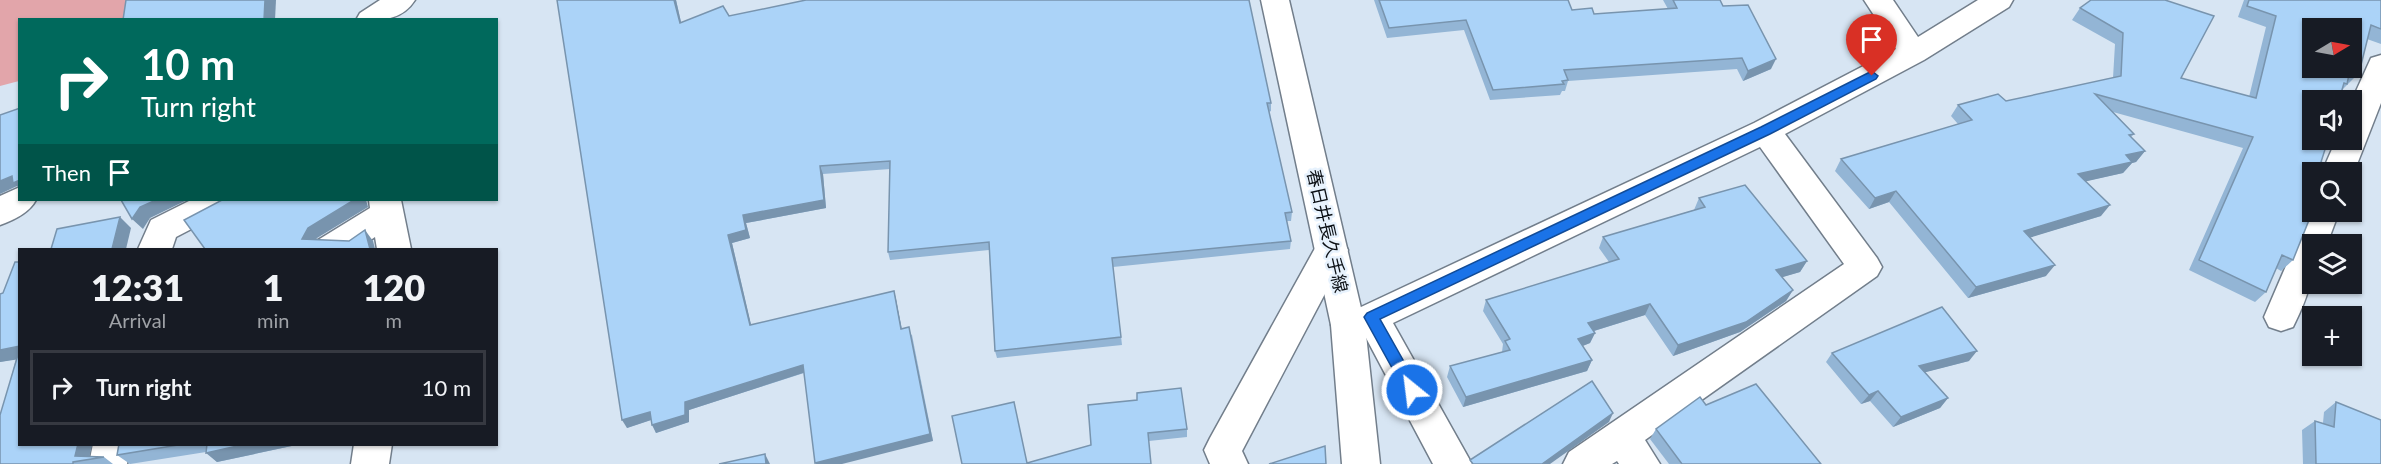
<!DOCTYPE html>
<html lang="en">
<head>
<meta charset="utf-8">
<style>
	:root { --surface:#171b24; --page:#242831; --text:#f1f3f6; --muted:#9ea1a6; --line:#363941 }
	body { margin:0; font-family:Lato,"Noto Sans JP",sans-serif; background:var(--page); color:var(--text); height:100vh; display:flex; flex-direction:column; font-size:22px; white-space:nowrap }
	* { box-sizing:border-box; margin:0 }
	p { font-size:20px; color:var(--muted) }
	.icon { flex:none; width:33px; height:33px; fill:none; stroke:currentColor; stroke-width:2; stroke-linecap:round; stroke-linejoin:round }
	.map { position:relative; flex:1; overflow:hidden }
	.sheet { position:absolute; left:18px; top:248px; width:480px; height:198px; display:flex; flex-direction:column; background:var(--surface); border-radius:0px; box-shadow:0 2px 4px #0004 }
	.sheet>* { flex:none }
	.guide { position:absolute; left:18px; top:18px; width:480px; height:183px; border-radius:0px; box-shadow:0 2px 4px #0004; background:#00695c; color:#fff; overflow:hidden }
	.needle { width:39px; rotate:80deg }
	.buttons { position:absolute; left:2302px; top:18px; display:grid; gap:12px }
	.buttons a { display:grid; place-items:center; width:60px; height:60px; border-radius:0px; background:var(--surface); box-shadow:0 2px 4px #0004; font-size:30px }
	.pin { position:absolute; display:grid; place-items:center; width:51px; height:51px; color:#fff; margin:-62px -26px; border-radius:50% 50% 50% 0; rotate:-45deg; box-shadow:0 0 6px #0007 }
	.pin .icon { rotate:45deg }
	.me { position:absolute; width:66px; margin:-33px; rotate:331deg; stroke-linejoin:round; filter:drop-shadow(0 0 4px #0008) }
	.turn { display:flex; align-items:center; gap:21px; height:126px; padding:0 24px; font-size:27px }
	.turn .icon { width:78px; height:78px; stroke-width:2.5 }
	.turn b { display:block; font-size:42px; line-height:51px }
	.then { display:flex; align-items:center; height:57px; padding:0 24px; background:#0003; gap:12px; font-size:22px }
	.eta { display:flex; justify-content:space-evenly; align-items:center; height:102px; text-align:center }
	.eta b { font-size:36px; font-weight:800; line-height:42px }
	ul { padding:0; list-style:none }
	li { display:flex; align-items:center; gap:18px; height:75px; margin:0 12px 9px; padding:0 12px; border:3px solid var(--line); border-radius:0px }
	li div { flex:1 }
	li b { display:block; font-size:22px }
	li em { font-style:normal }
	.map>svg:first-child { display:block }
	.green { fill:#e2a5aa }
	.lines { fill:none; stroke-linecap:round; stroke-linejoin:round }
	.street-casing { stroke:#727e8b; stroke-width:3 }
	.primary-casing { stroke:#727e8b; stroke-width:3 }
	.street { fill:#fff; fill-rule:evenodd }
	.primary { fill:#fff; fill-rule:evenodd }
	.wall { fill:#93b5d5 }
	.shaded-wall { fill:#7894ae }
	.building { fill:#abd3f8; stroke:#7894ae; stroke-width:1.5; fill-rule:evenodd }
	.route { fill:#1a73e8; stroke:#114b97; stroke-width:1.5 }
	.labels { text-anchor:middle; stroke-width:5; stroke-linejoin:round; paint-order:stroke }
	.street-label { font-size:18px; fill:#0b0f14; stroke:#e7f2fd }
</style>
</head>
<body>
<div class="map">
<svg width="2381" height="464" viewBox="0 0 2381 464">
	<rect width="100%" height="100%" fill="#d7e5f3"/>
	<polygon class="green" points="0,0 167,0 166,19 20,20 19,81 0,86"/>
	<g class="lines">
		<defs>
			<g id="street">
				<path d="M 380,0 L 415,0 C 401,22 379,20 356,20 L 360,13 Z"/>
				<polygon points="1864,0 1893,0 1918,37 1978,0 2013,0 2009,7 1924,60 1785,134 1877,258 1882,267 1877,276 1645,440 1660,464 1619,464 1617,461 1612,464 1563,464 1569,452 1844,264 1760,147 1393,323 1472,464 1433,464 1364,334 1348,339 1336,335 1331,325 1336,315 1361,307 1754,123 1896,49"/>
				<polygon points="2381,55 2381,103 2354,172 2352,175 2352,172 2322,172 2336,140 2352,140 2352,100 2371,58"/>
				<path d="M 20,187 L 20,200 L 36,200 C 29,213 14,220 0,225 L 0,196 Z"/>
				<polygon points="191,200 235,200 230,209 176,237 172,249 138,249 151,220"/>
				<polygon points="369,200 401,200 411,249 377,249 375,237 357,249 313,249 318,240 370,208"/>
				<path d="M 2313,203 L 2313,212 L 2339,212 L 2327,244 L 2313,244 C 2313,280 2309,295 2293,327 L 2281,331 L 2269,327 L 2264,317 Z"/>
				<polygon points="1331,237 1343,241 1348,250 1242,451 1248,464 1210,464 1204,450 1210,438 1319,241"/>
				<polygon points="93,444 131,444 127,464 89,464"/>
				<polygon points="354,444 392,444 389,464 351,464"/>
			</g>
			<polygon id="primary" points="1261,0 1289,0 1365,325 1380,464 1342,464 1331,325"/>
		</defs>
		<use href="#street" class="street-casing"/>
		<use href="#primary" class="primary-casing"/>
		<use href="#street" class="street"/>
		<use href="#primary" class="primary"/>
	</g>
	<g class="wall">
		<polygon points="557,0 676,0 681,22 729,16 1271,103 1271,111 1269,112 1292,212 1291,221 1287,221 1291,241 1290,249 1113,267 1122,345 997,358 995,351 989,250 890,260 888,252 890,169 823,174 826,208 746,223 750,238 732,243 751,325 894,291 902,329 912,335 933,441 804,373 689,410 689,422 656,433 651,420 627,428"/>
		<polygon points="1374,0 1568,0 1572,10 1594,14 1668,9 1663,0 1720,0 1723,6 1771,69 1743,81 1737,69 1568,81 1565,91 1562,91 1560,95 1490,100 1464,30 1387,38"/>
		<polygon points="2091,0 2181,78 2249,97 2266,27 2238,17 2244,0 2381,0 2381,44 2367,39 2359,73 2342,90 2293,260 2281,271 2276,268 2266,292 2255,302 2189,270 2243,148 2113,112 2134,134 2131,137 2145,151 2136,162 2132,163 2123,173 2086,181 2101,216 2030,237 2046,276 1968,298 1889,202 1869,209 1835,171 1841,159 1958,124 1951,116 1958,105 2006,101 2113,78 2115,44 2072,20 2080,8"/>
		<polygon points="1699,198 1807,261 1800,272 1782,277 1793,290 1786,301 1740,332 1673,356 1645,315 1594,331 1595,333 1590,343 1582,346 1592,360 1587,371 1463,407 1447,377 1450,366 1502,352 1503,344 1483,311 1486,300 1609,262 1599,248 1603,237 1694,210"/>
		<polygon points="20,262 20,444 92,444 89,456 104,457 113,464 0,464 1,415 16,359 0,362 0,294 3,293"/>
		<polygon points="1832,353 1969,361 1925,372 1948,398 1940,408 1893,427 1870,401 1861,404 1826,362"/>
		<polygon points="2336,402 2381,464 2303,464 2302,430 2315,421 2323,423 2324,412"/>
		<polygon points="1088,405 1187,429 1187,437 1149,441 1027,463 1091,445"/>
		<polygon points="1706,405 1821,464 1669,464 1650,439 1656,429"/>
		<polygon points="119,444 301,444 217,462 206,452 130,464 117,455"/>
	</g>
	<g class="shaded-wall">
		<polygon points="265,0 276,0 275,20 264,20"/>
		<polygon points="674,0 676,0 683,31 680,23"/>
		<polygon points="1776,59 1771,69 1743,81 1748,71"/>
		<polygon points="2145,151 2136,162 2132,163 2123,173 2070,185 2078,174 2126,155"/>
		<polygon points="820,166 823,174 826,208 746,223 750,238 732,243 753,333 750,325 728,235 743,215"/>
		<polygon points="12,176 20,180 20,189 17,186 0,194 0,181"/>
		<polygon points="1896,191 1889,202 1869,209 1875,198"/>
		<polygon points="156,200 187,200 150,218 143,229 132,219 140,207"/>
		<polygon points="354,200 366,200 368,207 317,238 311,249 302,239 308,228"/>
		<polygon points="2110,205 2101,216 2016,242 2024,231"/>
		<polygon points="120,217 131,228 126,249 112,249"/>
		<polygon points="365,230 373,241 375,249 370,249"/>
		<polygon points="1807,261 1800,272 1770,281 1776,270"/>
		<polygon points="2055,265 2046,276 1968,298 1976,287"/>
		<polygon points="1793,290 1786,301 1740,332 1673,356 1678,345"/>
		<polygon points="894,291 896,299 903,337 901,329"/>
		<polygon points="1650,304 1645,315 1584,334 1588,323"/>
		<polygon points="909,327 933,441 842,464 816,464 815,463"/>
		<polygon points="1595,333 1590,343 1573,350 1578,339"/>
		<polygon points="20,346 20,359 0,362 0,350"/>
		<polygon points="1977,351 1969,361 1911,376 1919,366"/>
		<polygon points="1592,360 1587,371 1463,407 1466,397"/>
		<polygon points="803,365 806,372 689,410 689,422 656,433 652,425 685,402"/>
		<polygon points="1878,391 1870,401 1861,404 1869,395"/>
		<polygon points="1948,398 1940,408 1893,427 1901,417"/>
		<polygon points="650,412 654,419 627,428 622,420"/>
		<polygon points="1613,413 1609,422 1550,464 1542,464"/>
		<polygon points="78,444 92,444 89,459 75,456"/>
		<polygon points="246,444 301,444 217,462 206,453"/>
		<polygon points="765,454 770,464 766,464"/>
	</g>
	<g class="building">
		<polygon points="126,0 265,0 264,20 123,20"/>
		<polygon points="557,0 674,0 680,23 723,6 729,16 806,0 1249,0 1271,103 1267,103 1292,212 1285,213 1291,241 1112,258 1121,337 995,351 989,242 888,252 890,161 820,166 824,200 743,215 746,230 728,235 750,325 894,291 901,329 909,327 930,434 815,463 803,365 685,402 685,415 652,425 650,412 622,420"/>
		<polygon points="1379,0 1568,0 1572,10 1592,8 1594,14 1677,8 1673,0 1720,0 1723,6 1748,5 1776,59 1748,71 1742,58 1564,70 1568,80 1562,81 1564,84 1493,90 1466,20 1389,28"/>
		<path d="M 2091,0 L 2165,0 L 2214,16 L 2181,78 L 2256,98 L 2276,16 L 2247,6 L 2249,0 L 2381,0 L 2381,29 L 2371,25 L 2359,73 L 2350,70 L 2347,84 L 2344,83 L 2339,100 L 2313,100 L 2313,140 L 2328,140 L 2321,162 L 2327,165 L 2323,172 L 2313,172 L 2313,194 L 2310,201 L 2313,202 L 2313,210 L 2293,260 L 2282,255 L 2266,292 L 2199,260 L 2253,137 L 2095,94 L 2134,134 L 2129,135 L 2145,151 L 2126,155 L 2132,162 L 2078,174 L 2110,205 L 2024,231 L 2055,265 L 1976,287 L 1896,191 L 1875,198 L 1841,159 L 1972,120 L 1958,105 L 1998,94 L 2006,101 L 2121,76 L 2123,33 L 2080,8 ZM 2313,28 L 2352,28 L 2352,68 L 2313,68 Z"/>
		<polygon points="20,108 20,180 13,183 12,176 0,181 0,115"/>
		<polygon points="1745,185 1807,261 1776,270 1793,290 1746,322 1678,345 1650,304 1588,323 1595,333 1578,339 1592,360 1466,397 1450,366 1510,350 1505,341 1510,339 1486,300 1619,259 1603,237 1705,207 1699,198"/>
		<polygon points="121,200 156,200 140,207 132,219"/>
		<polygon points="222,200 354,200 308,228 302,239 349,241 365,230 370,249 205,249 184,220"/>
		<polygon points="120,217 112,249 51,249 57,229"/>
		<polygon points="15,262 20,262 20,346 0,350 0,294 3,293"/>
		<polygon points="1942,307 1977,351 1919,366 1948,398 1901,417 1878,391 1869,395 1832,353"/>
		<polygon points="20,348 20,444 78,444 75,456 104,457 73,462 73,464 0,464 0,415"/>
		<polygon points="1592,381 1613,413 1542,464 1473,464 1470,460"/>
		<polygon points="1756,384 1821,464 1682,464 1656,429 1700,397 1706,405"/>
		<polygon points="1181,388 1187,429 1148,433 1151,464 962,464 952,416 1014,402 1027,463 1091,445 1088,405 1137,400 1137,393"/>
		<polygon points="2336,402 2381,420 2381,464 2316,464 2315,421 2334,427"/>
		<polygon points="119,444 184,444 117,455"/>
		<polygon points="207,444 246,444 206,453"/>
		<polygon points="1325,446 1326,464 1269,464"/>
		<polygon points="765,454 766,464 719,464"/>
	</g>
	<polygon class="route" points="1872,71 1878,76 1876,79 1770,134 1380,319 1420,390 1418,395 1407,395 1364,317 1367,313 1761,127"/>
	<g class="labels">
		<g class="street-label">
			<text transform="translate(1327 231) rotate(77)" y="6">春日井長久手線</text>
		</g>
	</g>
</svg>
<div class="buttons">
<a><svg class="needle" viewBox="-14 -14 28 28"><path d="M0-13l5 13h-10z" fill="#e53935"/><path d="M0 13l5-13h-10z" fill="#9ea1a6"/></svg></a>
<a><svg class="icon" aria-label="sound" viewBox="0 0 24 24"><path d="M4 9h4l5-4v14l-5-4H4zM17 9q2 3 0 6"/></svg></a>
<a><svg class="icon" aria-label="search" viewBox="0 0 24 24"><circle cx="10" cy="10" r="6"/><path d="M15 15l6 6"/></svg></a>
<a><svg class="icon" aria-label="layers" viewBox="0 0 24 24"><path d="M12 4l9 5-9 5-9-5zM3 14l9 5 9-5"/></svg></a>
<a>+</a>
</div>
<div class="pin" style="left:1872px;top:76px;background:#d93025"><svg class="icon" aria-label="arrive" viewBox="0 0 24 24"><path d="M6 21V4h12l-3 4 3 4H6"/></svg></div>
<svg class="me" style="left:1412px;top:390px" viewBox="-20 -20 40 40"><circle r="17" fill="#1a73e8" stroke="#fff" stroke-width="3"/><path d="M0-11L8 9 0 5-8 9z" fill="#fff"/></svg>
<div class="guide">
<div class="turn"><svg class="icon" aria-label="right" viewBox="0 0 24 24"><path d="M7 20v-9h11M14 6l5 5-5 5"/></svg><div><b>10 m</b>Turn right</div></div>
<div class="then">Then<svg class="icon" aria-label="arrive" viewBox="0 0 24 24"><path d="M6 21V4h12l-3 4 3 4H6"/></svg></div>
</div>
<section class="sheet">
<div class="eta">
<div><b>12:31</b><p>Arrival</p></div>
<div><b>1</b><p>min</p></div>
<div><b>120</b><p>m</p></div>
</div>
<ul>
<li><svg class="icon" aria-label="right" viewBox="0 0 24 24"><path d="M7 20v-9h11M14 6l5 5-5 5"/></svg><div><b>Turn right</b></div><em>10 m</em></li>
</ul>
</section>
</div>
</body>
</html>
